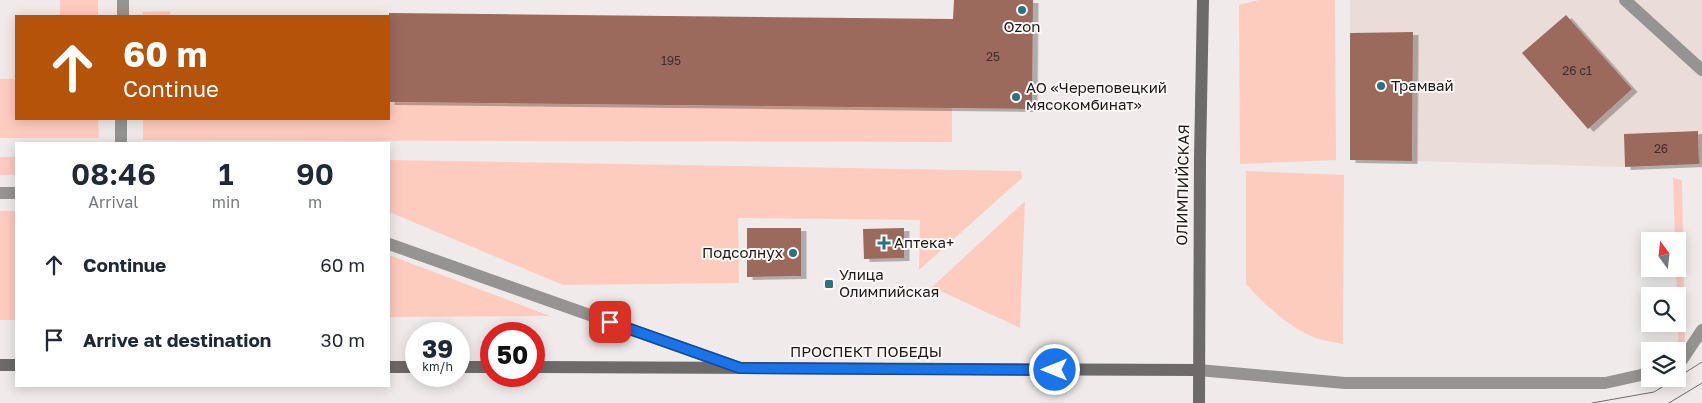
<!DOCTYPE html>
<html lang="en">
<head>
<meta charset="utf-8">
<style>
	:root { --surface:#fff; --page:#f6f6f7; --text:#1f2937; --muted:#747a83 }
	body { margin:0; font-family:"Golos Text",sans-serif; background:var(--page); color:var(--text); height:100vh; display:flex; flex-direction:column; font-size:19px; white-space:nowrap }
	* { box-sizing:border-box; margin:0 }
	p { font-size:16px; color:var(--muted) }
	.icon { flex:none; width:28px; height:28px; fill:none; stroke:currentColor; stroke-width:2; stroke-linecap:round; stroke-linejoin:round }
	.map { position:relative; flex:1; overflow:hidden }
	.drawer { position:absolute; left:15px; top:142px; width:375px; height:245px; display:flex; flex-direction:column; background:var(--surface); border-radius:0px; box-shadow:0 2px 12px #0003 }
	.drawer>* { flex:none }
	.top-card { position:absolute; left:15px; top:15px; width:375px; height:105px; border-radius:0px; box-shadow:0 2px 12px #0003; background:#b45309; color:#fff; overflow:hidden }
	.needle { width:32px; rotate:345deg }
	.fabs { position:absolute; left:1641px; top:232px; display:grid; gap:10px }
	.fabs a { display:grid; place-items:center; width:45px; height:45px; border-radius:0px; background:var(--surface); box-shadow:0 2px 12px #0003; font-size:25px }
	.speed { position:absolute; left:405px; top:322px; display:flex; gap:10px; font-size:25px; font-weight:700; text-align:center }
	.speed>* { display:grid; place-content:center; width:65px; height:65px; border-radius:50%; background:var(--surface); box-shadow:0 2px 12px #0003; line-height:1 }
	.speed small { font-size:12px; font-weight:400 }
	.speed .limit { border:8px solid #d22; background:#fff; color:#111 }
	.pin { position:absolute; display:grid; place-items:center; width:42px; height:42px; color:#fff; margin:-21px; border-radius:10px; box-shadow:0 2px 8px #0006 }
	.me { position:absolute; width:55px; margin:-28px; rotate:270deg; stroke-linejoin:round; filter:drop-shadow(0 0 4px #0008) }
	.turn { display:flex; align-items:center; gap:18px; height:105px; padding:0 25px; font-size:22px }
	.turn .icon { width:65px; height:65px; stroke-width:2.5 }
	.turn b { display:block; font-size:35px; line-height:42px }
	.eta { display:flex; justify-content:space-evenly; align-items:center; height:85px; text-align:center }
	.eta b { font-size:30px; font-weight:600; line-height:35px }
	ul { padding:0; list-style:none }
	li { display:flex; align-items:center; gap:15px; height:75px; padding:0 25px }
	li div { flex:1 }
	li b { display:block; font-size:19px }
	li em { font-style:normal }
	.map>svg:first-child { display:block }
	.built { fill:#eadcd9 }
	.green { fill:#fecbbf }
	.building { fill:#9c695d; filter:url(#shadow) }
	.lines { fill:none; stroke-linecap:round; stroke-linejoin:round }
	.lane { stroke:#969493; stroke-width:12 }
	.street { stroke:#969493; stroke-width:12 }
	.secondary { stroke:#6d6a69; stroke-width:12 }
	.tram { stroke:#6e6c6b; stroke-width:1 }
	.route-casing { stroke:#114b97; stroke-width:12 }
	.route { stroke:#1a73e8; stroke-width:9 }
	.poi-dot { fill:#2c7280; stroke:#fef8f7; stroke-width:2 }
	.labels { text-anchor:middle; stroke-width:4; stroke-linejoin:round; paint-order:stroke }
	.number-label { font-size:12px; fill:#3c2e2b }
	.poi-label { font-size:15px; fill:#1c1b1a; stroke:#fef8f7; text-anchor:start }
	.street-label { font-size:15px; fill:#1c1b1a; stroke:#fef8f7 }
</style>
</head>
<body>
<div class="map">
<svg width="1702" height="403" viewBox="0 0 1702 403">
	<defs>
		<filter id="shadow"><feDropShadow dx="5.5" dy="3" stdDeviation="0" flood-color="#0004"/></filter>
	</defs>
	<rect width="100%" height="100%" fill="#f0ebea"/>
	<polygon class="built" points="1350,0 1702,0 1702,164 1699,164 1697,131 1624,134 1625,167 1412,161 1413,32 1350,33"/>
	<g class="green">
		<rect x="60" y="0" width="38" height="16"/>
		<polygon points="1259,0 1335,0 1336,160 1240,164 1239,5"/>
		<polygon points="170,11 170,16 143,16 143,12"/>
		<polygon points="0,79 16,79 16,119 98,119 99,138 0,138"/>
		<polygon points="389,102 952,108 952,142 143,140 143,119 389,119"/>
		<rect x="0" y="157" width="16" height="18"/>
		<polygon points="389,160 1021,171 1022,178 919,270 920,220 738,218 739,283 563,285 389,212"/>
		<path d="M 1246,171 L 1344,175 L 1343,344 C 1334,342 1325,341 1316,338 C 1289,328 1265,305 1246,284 Z"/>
		<polygon points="1673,178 1682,180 1685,347 1679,366 1676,269 1678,269 1678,241 1675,241"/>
		<polygon points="1025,201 1020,328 932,287"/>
		<rect x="0" y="211" width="16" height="109"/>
		<polygon points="389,255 550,316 389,317"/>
	</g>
	<g class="building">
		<polygon points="954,0 1033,0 1032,109 389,102 389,13 953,19"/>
		<polygon points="1566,15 1632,89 1588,129 1522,53"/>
		<polygon points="1413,32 1412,161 1350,160 1350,33"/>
		<polygon points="1698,131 1699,164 1625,167 1624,134"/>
		<polygon points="747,228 801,228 801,276 747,277"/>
		<polygon points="904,228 904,258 864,259 863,229"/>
	</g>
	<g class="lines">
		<g class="lane">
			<polyline points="1625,0 1702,70"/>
			<polyline points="123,16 123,0"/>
			<polyline points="121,144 121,119"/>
			<polyline points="1678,366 1702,330"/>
			<polyline points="1198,370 1345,383 1605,383 1650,373"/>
		</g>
		<g class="street">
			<polyline points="0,193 16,193"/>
			<polyline points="389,244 737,367"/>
		</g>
		<g class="secondary">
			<polyline points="0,365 16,365"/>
			<polyline points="389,367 416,367"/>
			<polyline points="459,367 491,367"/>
			<polyline points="534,367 1198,370"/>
			<polyline points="1199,403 1200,158 1203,0"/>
		</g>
		<g class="tram">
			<polyline points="1678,377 1702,362"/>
			<polyline points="1592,403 1654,392 1675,379"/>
			<polyline points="1669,403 1702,383"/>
		</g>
	</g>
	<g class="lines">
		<defs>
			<polyline id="route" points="610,322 740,368 1055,370"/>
		</defs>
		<use href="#route" class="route-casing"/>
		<use href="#route" class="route"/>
	</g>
	<g class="poi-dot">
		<circle cx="1022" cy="10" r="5"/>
		<circle cx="1381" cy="86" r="5"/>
		<circle cx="1016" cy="97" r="5"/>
		<path d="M881.5 235.5h5v5h5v5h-5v5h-5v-5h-5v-5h5z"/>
		<circle cx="793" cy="253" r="5"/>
		<rect x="824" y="279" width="10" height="10" rx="2.5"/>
	</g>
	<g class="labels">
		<g class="number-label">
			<text x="993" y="61">25</text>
			<text x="671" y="65">195</text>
			<text x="1577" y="75">26 с1</text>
			<text x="1661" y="153">26</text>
		</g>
		<g class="poi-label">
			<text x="1022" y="32" text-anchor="middle">Ozon</text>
			<text x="1391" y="91">Трамвай</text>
			<text x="1026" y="93">АО «Череповецкий<tspan x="1026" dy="17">мясокомбинат»</tspan></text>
			<text x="894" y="248">Аптека+</text>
			<text x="783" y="258" text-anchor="end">Подсолнух</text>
			<text x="839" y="280">Улица<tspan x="839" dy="17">Олимпийская</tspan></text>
		</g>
		<g class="street-label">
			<text transform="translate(1183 185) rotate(-89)" y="5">ОЛИМПИЙСКАЯ</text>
			<text x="866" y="357">ПРОСПЕКТ ПОБЕДЫ</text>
		</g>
	</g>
</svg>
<div class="fabs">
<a><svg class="needle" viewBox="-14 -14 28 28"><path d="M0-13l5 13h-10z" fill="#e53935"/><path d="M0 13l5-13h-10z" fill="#747a83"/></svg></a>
<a><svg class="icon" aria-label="search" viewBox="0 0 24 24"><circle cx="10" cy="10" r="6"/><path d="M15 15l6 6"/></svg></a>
<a><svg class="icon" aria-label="layers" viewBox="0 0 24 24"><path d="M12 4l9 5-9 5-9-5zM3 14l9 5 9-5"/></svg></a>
</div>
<div class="speed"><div>39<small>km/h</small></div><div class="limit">50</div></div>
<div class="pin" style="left:610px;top:322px;background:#d93025"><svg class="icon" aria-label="arrive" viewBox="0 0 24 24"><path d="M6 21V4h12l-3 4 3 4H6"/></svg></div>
<svg class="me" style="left:1055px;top:370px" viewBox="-20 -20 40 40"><circle r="17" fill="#1a73e8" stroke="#fff" stroke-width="3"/><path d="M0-11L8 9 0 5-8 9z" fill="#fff"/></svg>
<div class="top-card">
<div class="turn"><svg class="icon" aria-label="ahead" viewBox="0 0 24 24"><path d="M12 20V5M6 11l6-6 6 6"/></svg><div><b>60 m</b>Continue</div></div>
</div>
<section class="drawer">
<div class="eta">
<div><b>08:46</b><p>Arrival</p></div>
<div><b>1</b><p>min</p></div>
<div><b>90</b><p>m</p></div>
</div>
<ul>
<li><svg class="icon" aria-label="ahead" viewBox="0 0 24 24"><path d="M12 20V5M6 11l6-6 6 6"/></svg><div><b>Continue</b></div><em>60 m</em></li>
<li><svg class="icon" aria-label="arrive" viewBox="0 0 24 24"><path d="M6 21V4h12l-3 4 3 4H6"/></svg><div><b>Arrive at destination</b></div><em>30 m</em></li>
</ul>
</section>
</div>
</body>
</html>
